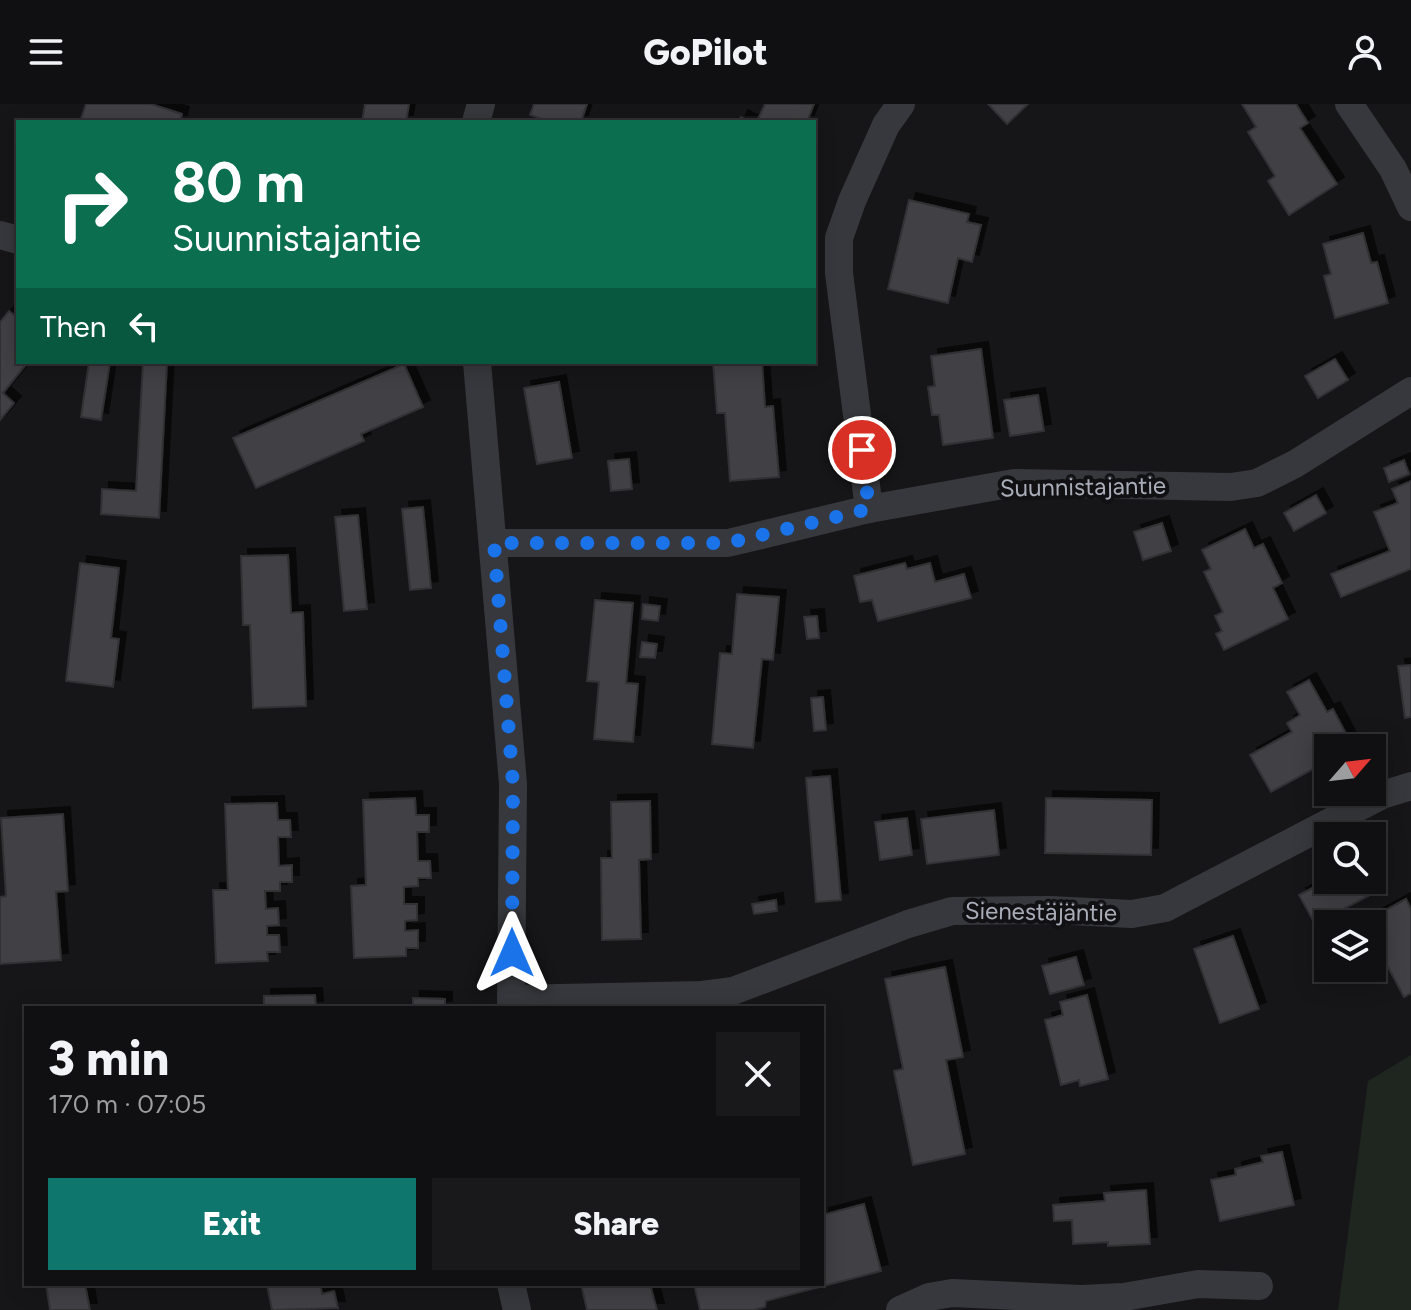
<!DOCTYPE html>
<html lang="en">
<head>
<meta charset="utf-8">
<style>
	:root { --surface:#101012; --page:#19191b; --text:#f1f3f6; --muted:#9c9d9f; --line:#303032; --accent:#0f766e }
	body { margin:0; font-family:Figtree,sans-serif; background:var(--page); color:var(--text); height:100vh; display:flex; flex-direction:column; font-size:30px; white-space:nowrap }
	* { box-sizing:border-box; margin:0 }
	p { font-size:26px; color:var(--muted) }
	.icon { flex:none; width:44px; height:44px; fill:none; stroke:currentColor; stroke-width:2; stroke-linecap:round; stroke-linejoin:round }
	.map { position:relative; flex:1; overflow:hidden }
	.drawer { position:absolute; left:24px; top:902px; width:800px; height:280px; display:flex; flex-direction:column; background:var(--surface); border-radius:0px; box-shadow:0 4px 20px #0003,0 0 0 2px var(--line) }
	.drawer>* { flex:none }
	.top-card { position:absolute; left:16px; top:16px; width:800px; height:244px; border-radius:0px; box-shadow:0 4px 20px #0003,0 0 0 2px var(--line); background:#0b6e4f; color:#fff; overflow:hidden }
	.needle { width:52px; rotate:62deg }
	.buttons { position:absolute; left:1314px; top:630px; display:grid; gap:16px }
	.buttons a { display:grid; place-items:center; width:72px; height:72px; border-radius:0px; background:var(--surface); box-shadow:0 4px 20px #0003,0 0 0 2px var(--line); font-size:40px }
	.pin { position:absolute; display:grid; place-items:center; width:68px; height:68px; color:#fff; margin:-34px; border:4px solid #fff; border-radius:50%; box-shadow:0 2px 8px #0007 }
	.me { position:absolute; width:88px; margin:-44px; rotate:0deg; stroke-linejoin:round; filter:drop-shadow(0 0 6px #0008) }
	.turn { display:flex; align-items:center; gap:28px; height:168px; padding:0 24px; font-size:36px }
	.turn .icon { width:104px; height:104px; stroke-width:2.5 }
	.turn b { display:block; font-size:56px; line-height:68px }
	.then { display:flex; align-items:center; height:76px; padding:0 24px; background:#0003; gap:16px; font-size:30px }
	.round { display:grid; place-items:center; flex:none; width:84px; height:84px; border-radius:0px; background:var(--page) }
	.overview { display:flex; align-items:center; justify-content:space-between; height:136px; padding:0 24px }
	h1 { font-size:48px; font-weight:800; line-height:60px }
	.cta { display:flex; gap:16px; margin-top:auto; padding:16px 24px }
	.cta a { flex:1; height:92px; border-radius:0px; background:var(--accent); color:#fff; font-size:32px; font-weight:800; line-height:92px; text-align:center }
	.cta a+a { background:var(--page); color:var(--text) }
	header { display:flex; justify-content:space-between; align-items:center; height:104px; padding:0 24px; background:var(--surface); font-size:36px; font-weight:800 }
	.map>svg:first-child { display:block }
	.green { fill:#1e261f }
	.building { fill:#404145; stroke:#303034; stroke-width:2; filter:url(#shadow) }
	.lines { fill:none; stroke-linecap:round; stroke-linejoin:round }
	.street { stroke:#37383d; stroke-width:28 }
	.route { stroke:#1a73e8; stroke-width:14; stroke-dasharray:0 25.2 }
	.labels { text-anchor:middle; stroke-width:8; stroke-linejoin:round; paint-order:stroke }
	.street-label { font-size:24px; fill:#a8adb8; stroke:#111113 }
</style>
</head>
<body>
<header><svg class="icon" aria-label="menu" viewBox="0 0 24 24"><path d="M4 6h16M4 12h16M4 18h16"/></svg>GoPilot<svg class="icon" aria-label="person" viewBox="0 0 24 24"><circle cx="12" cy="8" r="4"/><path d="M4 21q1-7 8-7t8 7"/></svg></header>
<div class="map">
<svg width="1411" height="1206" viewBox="0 0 1411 1206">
	<defs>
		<filter id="shadow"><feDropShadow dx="7" dy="-7" stdDeviation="0" flood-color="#0009"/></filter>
	</defs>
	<rect width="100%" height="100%" fill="#161618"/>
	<polygon class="green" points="1411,951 1411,1206 1338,1206 1368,977"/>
	<g class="building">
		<polygon points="86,0 151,0 182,10 180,18 80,18"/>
		<polygon points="365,0 409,0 406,18 362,18"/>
		<polygon points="534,0 587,0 581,18 551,18 530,11"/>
		<polygon points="765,0 814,0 807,18 739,18 741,13 750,18 758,15"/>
		<polygon points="988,0 1028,0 1007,20"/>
		<polygon points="1242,0 1296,0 1308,19 1300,24 1337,80 1289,111 1268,77 1275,72 1248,28 1256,23"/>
		<polygon points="909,96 969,110 967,118 981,121 972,158 958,154 948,199 888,185"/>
		<polygon points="1363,129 1371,159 1377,158 1388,199 1335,214 1324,172 1331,170 1323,140"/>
		<polygon points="9,207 18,214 18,258 28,258 3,289 14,299 0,316 0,218"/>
		<polygon points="981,245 993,334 943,341 939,311 932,311 928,283 935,282 931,252"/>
		<polygon points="1335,255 1348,276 1318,294 1305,272"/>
		<polygon points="89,258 110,258 101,316 81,313"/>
		<polygon points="143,258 167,258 159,414 101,410 102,385 136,387"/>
		<polygon points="713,258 762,258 765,303 773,302 779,373 730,377 725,309 717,309"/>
		<polygon points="404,260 423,303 361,330 364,337 256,384 233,334"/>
		<polygon points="559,278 572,354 537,360 524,284"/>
		<polygon points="1038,291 1044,327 1010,332 1004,296"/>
		<polygon points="629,355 632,385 611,387 608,357"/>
		<polygon points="1404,356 1409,370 1389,378 1384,364"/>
		<polygon points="1411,377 1411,465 1341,493 1331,470 1390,447 1374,408 1398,399 1392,385"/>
		<polygon points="1316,391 1326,409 1294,427 1284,409"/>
		<polygon points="423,403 431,484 410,486 402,405"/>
		<polygon points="358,411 367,505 344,507 335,413"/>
		<polygon points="1162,419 1171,447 1143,456 1134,428"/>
		<polygon points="1245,425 1254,444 1263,440 1282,479 1273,484 1288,515 1224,546 1216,530 1222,527 1215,512 1223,508 1204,468 1211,465 1202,446"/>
		<polygon points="288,451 291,509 303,508 306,602 253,604 250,521 243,521 241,452"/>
		<polygon points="80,459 119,464 111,534 119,535 113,583 66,577"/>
		<polygon points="905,459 907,465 930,459 935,478 964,470 971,494 878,517 872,496 860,498 854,472"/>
		<polygon points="737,490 779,493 773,556 762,555 753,644 712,640 720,549 732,550"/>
		<polygon points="595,496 633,499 626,579 638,580 633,638 594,635 599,578 587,577"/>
		<polygon points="643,500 660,502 658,517 642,515"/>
		<polygon points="817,512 819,534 807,535 804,513"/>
		<polygon points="642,538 657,540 655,554 640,553"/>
		<polygon points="1411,561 1411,613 1405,614 1398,562"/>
		<polygon points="1309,576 1327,608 1333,605 1353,643 1328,644 1328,657 1271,688 1250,651 1292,628 1287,619 1300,611 1287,588"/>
		<polygon points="823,593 826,626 814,627 811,594"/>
		<polygon points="830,672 841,796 816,798 806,674"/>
		<polygon points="415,694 416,711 429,711 429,728 417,728 418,757 430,757 431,774 418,774 418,782 404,783 404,800 417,800 417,816 405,817 405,827 418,826 418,844 406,844 406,852 354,854 351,782 366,781 363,696"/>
		<polygon points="1046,694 1152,696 1151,751 1045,749"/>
		<polygon points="650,697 651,755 639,756 641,835 602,836 601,754 612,754 611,698"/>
		<polygon points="277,699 278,716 290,716 291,733 278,733 279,762 292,761 292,778 280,778 280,787 265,787 266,805 278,804 279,821 267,822 267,831 279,831 280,848 267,848 268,857 216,859 213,786 228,786 225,700"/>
		<polygon points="994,706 999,751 927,760 921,715"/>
		<polygon points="63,710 68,787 56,788 61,856 0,860 0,793 6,792 1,714"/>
		<polygon points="907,714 912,751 880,756 875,718"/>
		<polygon points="1328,776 1362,776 1370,791 1315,820 1299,791"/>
		<polygon points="1406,795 1411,805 1411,889 1404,893 1372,833 1372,820 1364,818"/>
		<polygon points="776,796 777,807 754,810 752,800"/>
		<polygon points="1233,832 1259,905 1220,919 1194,845"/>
		<polygon points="1076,853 1084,881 1050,890 1042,862"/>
		<polygon points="945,863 963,953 946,956 965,1050 913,1061 894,967 903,965 885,875"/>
		<polygon points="315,891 316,904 264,904 264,892"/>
		<polygon points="1087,891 1108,975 1080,982 1079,976 1061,981 1045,916 1063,911 1060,898"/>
		<polygon points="413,894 445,895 445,904 413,904"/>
		<polygon points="1282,1048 1294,1101 1220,1117 1211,1076 1236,1071 1235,1065 1263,1058 1261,1052"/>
		<polygon points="1146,1086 1150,1140 1108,1142 1108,1138 1073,1140 1072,1116 1054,1117 1053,1101 1105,1097 1104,1089"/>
		<polygon points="864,1100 881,1167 766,1197 765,1203 753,1206 700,1206 694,1180 822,1180 822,1111"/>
		<polygon points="46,1180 85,1180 90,1206 50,1206"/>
		<polygon points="320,1180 322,1190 334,1187 338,1204 272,1206 267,1181"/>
		<polygon points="581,1180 650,1180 657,1206 587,1206"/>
	</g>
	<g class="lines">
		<g class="street">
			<polyline points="1349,0 1393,65 1411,103"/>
			<polyline points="476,18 481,0"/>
			<polyline points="0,131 18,136"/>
			<polyline points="477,258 513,680 511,904"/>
			<polyline points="869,405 839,169 839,134 852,97 886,21 901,0"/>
			<polyline points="494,439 728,439 869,405 1014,379 1231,383 1257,379 1295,360 1411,287"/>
			<polyline points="512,895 702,891 733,887 908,820 952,807 1050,806 1132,810 1165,804 1382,691 1411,682"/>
			<polyline points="511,1180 517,1206"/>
			<polyline points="900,1206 929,1193 952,1189 1081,1195 1124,1193 1198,1180 1259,1182"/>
		</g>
	</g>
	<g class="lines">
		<polyline class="route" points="512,849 513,680 494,439 728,439 869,405 862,346"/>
	</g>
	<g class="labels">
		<g class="street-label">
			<text transform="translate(1083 383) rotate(-1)" y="8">Suunnistajantie</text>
			<text transform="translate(1041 808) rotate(1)" y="8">Sienestäjäntie</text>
		</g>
	</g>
</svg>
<div class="buttons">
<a><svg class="needle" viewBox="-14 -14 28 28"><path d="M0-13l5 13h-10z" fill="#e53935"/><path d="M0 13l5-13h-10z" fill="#9c9d9f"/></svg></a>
<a><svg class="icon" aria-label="search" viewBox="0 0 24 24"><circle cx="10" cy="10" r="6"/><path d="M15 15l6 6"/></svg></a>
<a><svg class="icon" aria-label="layers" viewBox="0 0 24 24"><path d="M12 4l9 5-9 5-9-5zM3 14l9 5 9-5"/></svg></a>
</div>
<div class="pin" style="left:862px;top:346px;background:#d93025"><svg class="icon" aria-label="arrive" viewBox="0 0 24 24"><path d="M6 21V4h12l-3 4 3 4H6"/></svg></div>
<svg class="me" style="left:512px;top:849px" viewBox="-20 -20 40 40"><path d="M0-17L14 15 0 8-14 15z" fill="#1a73e8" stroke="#fff" stroke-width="4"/></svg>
<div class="top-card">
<div class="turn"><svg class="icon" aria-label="right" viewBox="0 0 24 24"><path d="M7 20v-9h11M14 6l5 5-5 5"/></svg><div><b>80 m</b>Suunnistajantie</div></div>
<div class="then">Then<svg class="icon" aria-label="left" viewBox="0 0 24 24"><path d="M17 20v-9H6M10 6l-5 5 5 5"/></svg></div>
</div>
<section class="drawer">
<div class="overview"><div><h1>3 min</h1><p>170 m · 07:05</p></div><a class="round"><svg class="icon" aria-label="close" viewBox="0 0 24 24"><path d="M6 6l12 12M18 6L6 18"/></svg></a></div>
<div class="cta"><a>Exit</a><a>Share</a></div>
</section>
</div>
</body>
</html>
